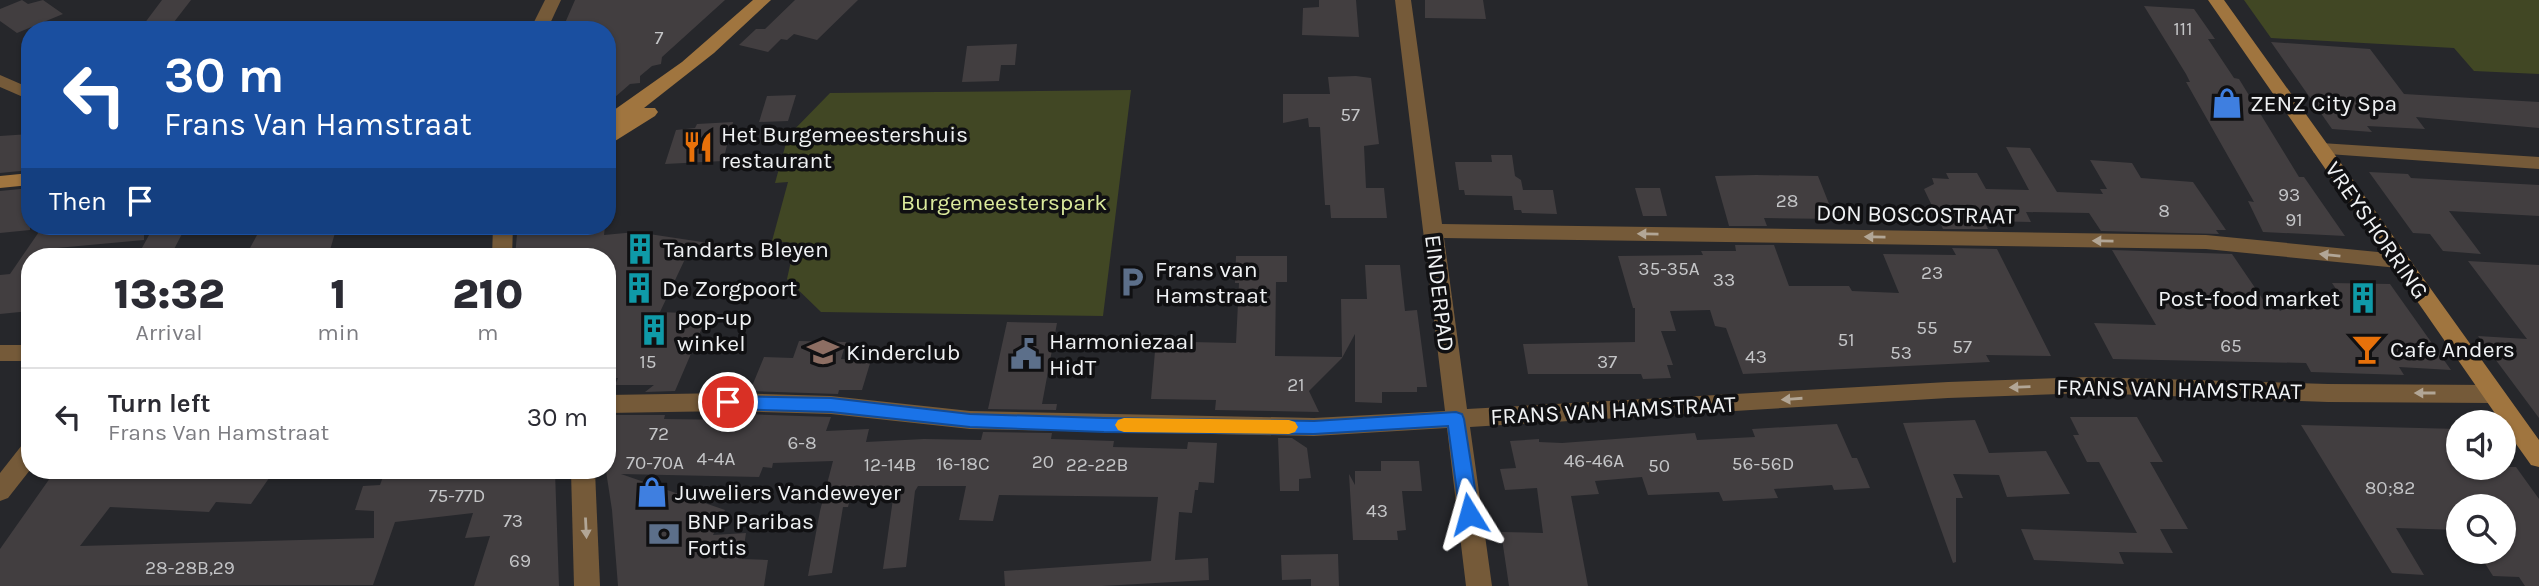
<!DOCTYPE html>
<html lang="en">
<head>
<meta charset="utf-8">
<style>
	:root { --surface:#fff; --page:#f2f2f3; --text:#2b2b33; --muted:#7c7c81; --line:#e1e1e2 }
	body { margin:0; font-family:Karla,sans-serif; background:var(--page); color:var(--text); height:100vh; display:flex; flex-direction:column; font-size:26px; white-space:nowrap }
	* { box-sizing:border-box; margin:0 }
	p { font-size:23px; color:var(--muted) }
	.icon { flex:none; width:38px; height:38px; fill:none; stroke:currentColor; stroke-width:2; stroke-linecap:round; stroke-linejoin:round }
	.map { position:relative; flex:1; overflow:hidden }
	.drawer { position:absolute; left:21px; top:248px; width:595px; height:231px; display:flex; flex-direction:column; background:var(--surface); border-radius:28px; box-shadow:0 2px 5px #0004 }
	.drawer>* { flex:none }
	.top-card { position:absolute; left:21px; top:21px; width:595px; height:214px; border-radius:28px; box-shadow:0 2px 5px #0004; background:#1a4fa0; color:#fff; overflow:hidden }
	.tools { position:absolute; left:2446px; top:410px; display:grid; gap:14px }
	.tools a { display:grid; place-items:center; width:70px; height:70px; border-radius:50%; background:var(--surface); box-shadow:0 2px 5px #0004; font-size:35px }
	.pin { position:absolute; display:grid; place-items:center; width:60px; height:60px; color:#fff; margin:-30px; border:4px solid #fff; border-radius:50%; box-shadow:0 2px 7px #0007 }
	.me { position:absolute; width:77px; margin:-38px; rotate:352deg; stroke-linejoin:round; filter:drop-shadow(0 0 5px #0008) }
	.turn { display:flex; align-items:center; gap:24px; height:147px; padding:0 28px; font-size:32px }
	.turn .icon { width:91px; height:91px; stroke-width:2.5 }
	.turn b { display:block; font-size:49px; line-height:60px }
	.then { display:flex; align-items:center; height:66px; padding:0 28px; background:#0003; gap:14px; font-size:26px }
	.eta { display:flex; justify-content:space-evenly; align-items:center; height:119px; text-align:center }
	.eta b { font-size:42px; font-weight:800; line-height:49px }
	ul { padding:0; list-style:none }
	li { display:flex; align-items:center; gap:21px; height:98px; padding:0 28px; border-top:2px solid var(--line) }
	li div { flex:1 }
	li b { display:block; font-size:26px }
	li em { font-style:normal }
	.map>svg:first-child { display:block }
	.green { fill:#414724 }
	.building { fill:#423e40 }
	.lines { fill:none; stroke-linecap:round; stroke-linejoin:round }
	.street { fill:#755a39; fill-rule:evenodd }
	.secondary { fill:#a0753f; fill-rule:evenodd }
	.oneway { fill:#b2a696 }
	.route { fill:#1a73e8; stroke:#114b97; stroke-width:2 }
	.slow { fill:#f59e0b }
	.labels { text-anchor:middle; stroke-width:7; stroke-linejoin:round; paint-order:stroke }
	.number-label { font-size:19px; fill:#c4c5c7 }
	.poi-label { font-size:23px; fill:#f0f2f4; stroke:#101012; text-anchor:start }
	.park-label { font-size:23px; fill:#dbea9c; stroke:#101012 }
	.street-label { font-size:23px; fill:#f0f2f4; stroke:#101012 }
</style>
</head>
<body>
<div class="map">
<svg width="2539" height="586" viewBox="0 0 2539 586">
	<rect width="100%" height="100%" fill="#26272b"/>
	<g class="green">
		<polygon points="2244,0 2539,0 2539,74 2474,71 2454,48 2271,38"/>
		<polygon points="1131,90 1103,316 821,312 787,279 795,243 772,241 788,182 775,183 788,136 830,93"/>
	</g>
	<g class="building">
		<polygon points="22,0 28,4 43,0 63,14 17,33 0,21 0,9"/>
		<polygon points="162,0 191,0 174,22 144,24"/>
		<polygon points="575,0 725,0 662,57 661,64 652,66 640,76 640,83 630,84 607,104 607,30 562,30"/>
		<polygon points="795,0 858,0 817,40 794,34 787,40 781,39 768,52 739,45 756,29 765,29"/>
		<polygon points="1319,0 1356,0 1359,37 1302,35 1303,8 1319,7"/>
		<polygon points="1425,0 1483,0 1486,19 1425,18"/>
		<polygon points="2144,6 2194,9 2215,39 2208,39 2234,78 2239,79 2299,177 2304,177 2345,236 2263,232 2248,201 2254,202 2186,82 2190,82 2186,74"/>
		<polygon points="2271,42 2370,49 2404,94 2539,102 2539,128 2416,117 2425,129 2367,126 2372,132 2332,129"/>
		<polygon points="1017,44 1015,65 1001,65 999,81 962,82 967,46"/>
		<polygon points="1356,76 1371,78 1379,144 1364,146 1366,188 1384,188 1387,218 1331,218 1330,205 1325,205 1320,127 1309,127 1308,118 1283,123 1283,94 1330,94 1328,77"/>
		<polygon points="796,95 788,121 759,122 767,96"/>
		<polygon points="733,122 723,161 665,164 676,130 695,128 697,124"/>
		<polygon points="30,134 30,170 0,173 0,136"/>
		<polygon points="2006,147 2030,148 2057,192 2103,194 2100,189 2107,189 2090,160 2132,163 2141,178 2193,182 2226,230 2216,230 2219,234 2101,231 2089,213 2026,212 2031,222 1984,221 1988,229 1943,229 1924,189 1934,184 1932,178 1949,179 1946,173 1977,173 1986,189 2029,190"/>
		<polygon points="1491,155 1512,155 1515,176 1521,180 1523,190 1553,190 1557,214 1522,213 1521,210 1514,210 1512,196 1465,195 1464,190 1459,190 1455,162 1492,162"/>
		<polygon points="2369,172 2408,174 2411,178 2539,185 2539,216 2449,211 2481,254 2443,251 2430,234 2413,233"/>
		<polygon points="1756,175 1818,176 1835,219 1764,218 1767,226 1729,226 1715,176"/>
		<polygon points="30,188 30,230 0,233 0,191"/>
		<polygon points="1635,188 1660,188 1667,216 1643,216"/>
		<polygon points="43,226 144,226 144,240 57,248 53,255 30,257 30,311 0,314 0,275 10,274"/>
		<polygon points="154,226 177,226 172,234 183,232 171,255 137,257"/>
		<polygon points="262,226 337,226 328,257 245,257"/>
		<polygon points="552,226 605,226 604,235 636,232 735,247 734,255 685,259 660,312 708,314 675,391 645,392 654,385 615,385 618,378 607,378 607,257 515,257 517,234"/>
		<polygon points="1735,245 1774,245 1789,286 1849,286 1852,291 1899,293 1883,254 1956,255 1952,248 1997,249 2051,356 1986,355 1990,362 1743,374 1726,328 1715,326 1710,310 1670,311 1676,331 1661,331 1673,365 1667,365 1671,378 1643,379 1641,374 1528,374 1523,344 1635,342 1635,308 1633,308 1618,256 1703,255 1701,251 1736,251"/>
		<polygon points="2112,250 2232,254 2264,301 2273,301 2280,311 2297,302 2328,303 2323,295 2340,295 2332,283 2390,284 2451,370 2399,367 2404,375 2311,372 2306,363 2113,359 2094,323 2156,325"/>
		<polygon points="1236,256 1287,256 1287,282 1276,282 1275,356 1342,357 1341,299 1367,299 1365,265 1400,265 1405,311 1417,310 1427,387 1417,387 1417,392 1382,392 1382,403 1355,402 1355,334 1342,358 1309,391 1319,412 1215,410 1216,400 1151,399 1155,351 1190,351 1191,342 1236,343 1239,283 1235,283"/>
		<polygon points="2468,261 2539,265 2539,418 2478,336 2527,339"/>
		<polygon points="1007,322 1057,323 1042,404 1057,404 1056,410 988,409"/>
		<polygon points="799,341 846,342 841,359 871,360 862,390 839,390 838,394 750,391 764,357 793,358"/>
		<polygon points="742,414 831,417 826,431 869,429 866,442 924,439 981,440 983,432 1052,433 1051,439 1114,441 1113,447 1187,449 1188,442 1217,443 1214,483 1199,482 1198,490 1195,490 1192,513 1179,512 1175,560 1208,558 1209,580 1102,586 1005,586 1004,571 1151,561 1158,497 999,495 993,521 959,520 966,486 918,486 915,491 906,567 883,569 894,492 851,495 848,507 843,507 832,573 808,576 820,511 833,461 773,463 772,468 763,467 759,477 621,474 725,510 713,535 746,533 742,559 768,560 764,586 618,586 612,510 606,471 607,423 616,415 665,415 664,419 739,420"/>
		<polygon points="2070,417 2137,417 2163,462 2150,462 2188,529 2160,529 2173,553 2119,552 2124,564 2034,560 2021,529 2137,533 2099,462 2087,462 2073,435 2079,435"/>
		<polygon points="1975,420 1989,453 2046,451 2070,494 2007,497 1999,475 1953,474 1963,498 1956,498 1956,562 1953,563 1903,423"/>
		<polygon points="1837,424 1852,458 1857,458 1870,488 1834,490 1832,485 1774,489 1778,498 1723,501 1719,492 1648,495 1642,477 1595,481 1599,494 1571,496 1588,586 1509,586 1501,532 1543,533 1537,488 1505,490 1500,469 1516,468 1510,441 1539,439 1539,442 1562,443 1695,433 1697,440 1755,437 1752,429"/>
		<polygon points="2301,425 2459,429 2459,467 2516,467 2539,499 2539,586 2525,586 2519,577 2493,576 2477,551 2504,551 2504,506 2459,506 2459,530 2396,528 2424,575 2392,573"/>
		<polygon points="1278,438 1292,438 1307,448 1311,478 1299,479 1299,491 1280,491"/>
		<polygon points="1381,461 1419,461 1422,491 1402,491 1406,530 1397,531 1398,540 1353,540 1349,474 1355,485 1355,471 1381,471"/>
		<polygon points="55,471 274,471 251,504 216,502 209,512 110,507 80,546 374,538 374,511 355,510 363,486 380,485 385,471 555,471 559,586 474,586 490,536 465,538 473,513 395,522 373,585 0,586 0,549"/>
		<polygon points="1338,554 1339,586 1311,586 1311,579 1282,580 1281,555"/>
	</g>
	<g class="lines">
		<g class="street">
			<polygon points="545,0 561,0 547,30 530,30"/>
			<polygon points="1395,0 1411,0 1442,224 2206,235 2398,254 2405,256 2408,261 2405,266 2398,268 2206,249 1444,238 1467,409 1948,382 2088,377 2328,384 2493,385 2501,388 2504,394 2501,400 2493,403 2328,402 2088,393 1948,398 1470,427 1492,586 1466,586 1447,428 1314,436 970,429 831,414 728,411 607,413 607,395 728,393 831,396 970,411 1314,418 1445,411"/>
			<polygon points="0,75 30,88 30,100 0,87"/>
			<polygon points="2321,143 2539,157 2539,169 2314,153 2312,149"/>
			<polygon points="493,226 513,226 512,257 492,257"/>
			<rect x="0" y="345" width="30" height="16"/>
			<polygon points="30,443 30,470 8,498 0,501 0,473 22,445"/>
			<polygon points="571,471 595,471 600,586 574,586"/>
		</g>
		<g class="secondary">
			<polygon points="753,0 771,0 714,53 644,108 655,108 658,112 655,116 607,146 607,131 616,125 607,129 607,115 682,62"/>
			<polygon points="2208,0 2224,0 2539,440 2539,467 2531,465 2504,427 2504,422 2501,422"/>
			<polygon points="30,173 30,185 0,188 0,176"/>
		</g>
	</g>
	<defs><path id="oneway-solid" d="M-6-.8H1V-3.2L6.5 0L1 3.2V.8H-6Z" transform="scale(1.75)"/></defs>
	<g class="oneway">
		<use href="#oneway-solid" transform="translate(1648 234) rotate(-179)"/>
		<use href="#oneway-solid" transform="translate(1875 237) rotate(-179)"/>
		<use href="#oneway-solid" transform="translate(2103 241) rotate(-179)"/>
		<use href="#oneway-solid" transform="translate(2330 255) rotate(-174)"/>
		<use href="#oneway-solid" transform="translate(2020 387) rotate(178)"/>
		<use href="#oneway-solid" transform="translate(2425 393) rotate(180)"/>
		<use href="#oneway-solid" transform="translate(1792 399) rotate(176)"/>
		<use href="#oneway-solid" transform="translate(586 528) rotate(87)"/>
	</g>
	<polygon class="route" points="728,396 831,398 970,414 1104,418 1314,421 1456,412 1462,414 1464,419 1479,514 1476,520 1469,522 1463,520 1460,514 1448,426 1314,434 1104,432 970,427 831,412 728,409 722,407 720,402 722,398"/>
	<polygon class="slow" points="1124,418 1289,420 1295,422 1298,427 1295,432 1289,434 1124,432 1118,430 1115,425 1118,420"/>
	<defs>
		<symbol id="shop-bare" viewBox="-9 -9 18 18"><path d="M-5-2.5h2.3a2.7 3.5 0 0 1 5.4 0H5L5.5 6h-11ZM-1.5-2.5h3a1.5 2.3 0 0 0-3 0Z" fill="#3f7fe0" stroke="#101012" stroke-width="2.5" paint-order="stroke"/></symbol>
		<symbol id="restaurant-bare" viewBox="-9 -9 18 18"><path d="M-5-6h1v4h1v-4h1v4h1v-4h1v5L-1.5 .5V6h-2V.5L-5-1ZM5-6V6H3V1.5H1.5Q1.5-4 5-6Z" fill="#e8710a" stroke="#101012" stroke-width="2.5" paint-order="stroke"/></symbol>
		<symbol id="building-bare" viewBox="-9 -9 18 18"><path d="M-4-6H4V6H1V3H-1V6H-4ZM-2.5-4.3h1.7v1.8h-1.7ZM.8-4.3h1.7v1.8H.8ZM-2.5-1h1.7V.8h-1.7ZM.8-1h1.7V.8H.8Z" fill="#0f9aa8" stroke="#101012" stroke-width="2.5" paint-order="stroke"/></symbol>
		<symbol id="parking-bare" viewBox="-9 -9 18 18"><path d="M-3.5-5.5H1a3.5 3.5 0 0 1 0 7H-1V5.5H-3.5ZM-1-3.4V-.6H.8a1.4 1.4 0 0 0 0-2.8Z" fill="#5c6f8a" stroke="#101012" stroke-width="2.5" paint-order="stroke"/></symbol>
		<symbol id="bar-bare" viewBox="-9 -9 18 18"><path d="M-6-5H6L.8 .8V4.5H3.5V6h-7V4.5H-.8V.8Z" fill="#e8710a" stroke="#101012" stroke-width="2.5" paint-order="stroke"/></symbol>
		<symbol id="school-bare" viewBox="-9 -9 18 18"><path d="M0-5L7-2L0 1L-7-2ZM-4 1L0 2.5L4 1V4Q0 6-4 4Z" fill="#8d6e63" stroke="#101012" stroke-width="2.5" paint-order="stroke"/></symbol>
		<symbol id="civic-bare" viewBox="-9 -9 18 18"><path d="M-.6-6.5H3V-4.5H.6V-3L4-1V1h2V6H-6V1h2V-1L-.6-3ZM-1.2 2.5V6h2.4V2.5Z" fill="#5c6f8a" stroke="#101012" stroke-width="2.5" paint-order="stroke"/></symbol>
		<symbol id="bank-bare" viewBox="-9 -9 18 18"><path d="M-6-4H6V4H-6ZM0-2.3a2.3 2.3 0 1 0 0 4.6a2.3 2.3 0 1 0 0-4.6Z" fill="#5c6f8a" stroke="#101012" stroke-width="2.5" paint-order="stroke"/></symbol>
	</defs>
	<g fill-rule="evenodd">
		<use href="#shop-bare" x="2205" y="81" width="44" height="44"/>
		<use href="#restaurant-bare" x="676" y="125" width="44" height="44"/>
		<use href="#building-bare" x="618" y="227" width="44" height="44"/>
		<use href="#parking-bare" x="1110" y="260" width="44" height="44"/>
		<use href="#building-bare" x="617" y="266" width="44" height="44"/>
		<use href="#building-bare" x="2341" y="276" width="44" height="44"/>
		<use href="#building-bare" x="632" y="308" width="44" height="44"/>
		<use href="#bar-bare" x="2345" y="327" width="44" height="44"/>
		<use href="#school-bare" x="801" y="330" width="44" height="44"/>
		<use href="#civic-bare" x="1004" y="332" width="44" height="44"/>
		<use href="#shop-bare" x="630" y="470" width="44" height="44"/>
		<use href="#bank-bare" x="642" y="512" width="44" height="44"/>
	</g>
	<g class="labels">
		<g class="number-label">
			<text x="2183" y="35">111</text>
			<text x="659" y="44">7</text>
			<text x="1350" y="121">57</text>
			<text x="2289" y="201">93</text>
			<text x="1787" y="207">28</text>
			<text x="2164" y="217">8</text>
			<text x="2294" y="226">91</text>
			<text x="1669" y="275">35-35A</text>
			<text x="1932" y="279">23</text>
			<text x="1724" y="286">33</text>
			<text x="1927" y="334">55</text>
			<text x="1846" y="346">51</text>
			<text x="2231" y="352">65</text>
			<text x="1962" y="353">57</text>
			<text x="1901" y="359">53</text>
			<text x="1756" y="363">43</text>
			<text x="648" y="368">15</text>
			<text x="1607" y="368">37</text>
			<text x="1296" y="391">21</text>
			<text x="659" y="440">72</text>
			<text x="802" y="449">6-8</text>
			<text x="716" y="465">4-4A</text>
			<text x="1594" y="467">46-46A</text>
			<text x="1043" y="468">20</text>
			<text x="655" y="469">70-70A</text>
			<text x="963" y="470">16-18C</text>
			<text x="1763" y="470">56-56D</text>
			<text x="890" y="471">12-14B</text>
			<text x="1097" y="471">22-22B</text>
			<text x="1659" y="472">50</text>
			<text x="2390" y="494">80;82</text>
			<text x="457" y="502">75-77D</text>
			<text x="1377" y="517">43</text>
			<text x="513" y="527">73</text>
			<text x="520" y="567">69</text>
			<text x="190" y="574">28-28B,29</text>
		</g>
		<g class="poi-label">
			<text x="2250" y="111">ZENZ City Spa</text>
			<text x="721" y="142">Het Burgemeestershuis<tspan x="721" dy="26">restaurant</tspan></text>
			<text x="663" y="257">Tandarts Bleyen</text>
			<text x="1155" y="277">Frans van<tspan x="1155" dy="26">Hamstraat</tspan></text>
			<text x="662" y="296">De Zorgpoort</text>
			<text x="2340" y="306" text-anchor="end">Post-food market</text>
			<text x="677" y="325">pop-up<tspan x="677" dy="26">winkel</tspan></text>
			<text x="1049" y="349">Harmoniezaal<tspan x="1049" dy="26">HidT</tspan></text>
			<text x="2390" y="357">Cafe Anders</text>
			<text x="846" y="360">Kinderclub</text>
			<text x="675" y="500">Juweliers Vandeweyer</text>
			<text x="687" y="529">BNP Paribas<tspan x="687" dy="26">Fortis</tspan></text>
		</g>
		<g class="park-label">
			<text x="1004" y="210">Burgemeesterspark</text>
		</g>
		<g class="street-label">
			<text transform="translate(1916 214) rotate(1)" y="8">DON BOSCOSTRAAT</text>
			<text transform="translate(2377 230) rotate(55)" y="8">VREYSHORRING</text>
			<text transform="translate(1440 293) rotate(83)" y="8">EINDERPAD</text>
			<text transform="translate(2179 389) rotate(1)" y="8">FRANS VAN HAMSTRAAT</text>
			<text transform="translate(1613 410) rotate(-3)" y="8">FRANS VAN HAMSTRAAT</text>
		</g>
	</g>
</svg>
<div class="tools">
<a><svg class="icon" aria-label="sound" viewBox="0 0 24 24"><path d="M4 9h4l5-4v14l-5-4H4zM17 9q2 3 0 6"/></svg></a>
<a><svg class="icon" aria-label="search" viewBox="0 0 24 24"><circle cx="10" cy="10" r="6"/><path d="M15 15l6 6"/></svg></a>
</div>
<div class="pin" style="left:728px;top:402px;background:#d93025"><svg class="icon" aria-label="arrive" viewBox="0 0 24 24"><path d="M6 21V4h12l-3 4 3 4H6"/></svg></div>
<svg class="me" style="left:1469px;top:514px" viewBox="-20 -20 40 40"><path d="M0-17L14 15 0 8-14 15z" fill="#1a73e8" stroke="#fff" stroke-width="4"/></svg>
<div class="top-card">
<div class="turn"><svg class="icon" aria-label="left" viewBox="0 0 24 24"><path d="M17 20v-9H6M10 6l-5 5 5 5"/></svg><div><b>30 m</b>Frans Van Hamstraat</div></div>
<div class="then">Then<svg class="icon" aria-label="arrive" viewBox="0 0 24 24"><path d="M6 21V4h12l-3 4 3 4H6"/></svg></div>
</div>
<section class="drawer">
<div class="eta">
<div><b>13:32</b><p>Arrival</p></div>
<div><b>1</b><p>min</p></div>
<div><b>210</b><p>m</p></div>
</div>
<ul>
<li><svg class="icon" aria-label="left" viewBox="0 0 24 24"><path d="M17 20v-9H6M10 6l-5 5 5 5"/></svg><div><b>Turn left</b><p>Frans Van Hamstraat</p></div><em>30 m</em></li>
</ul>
</section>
</div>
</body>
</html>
